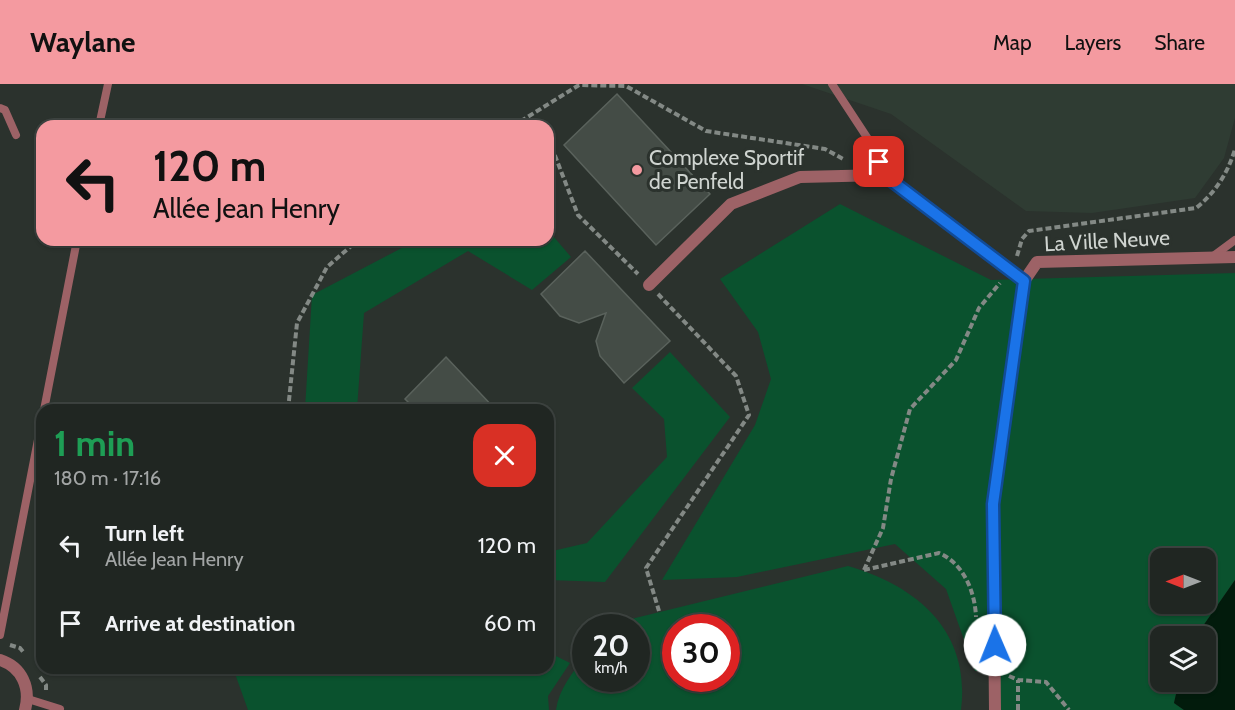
<!DOCTYPE html>
<html lang="en">
<head>
<meta charset="utf-8">
<style>
	:root { --surface:#202622; --page:#282e2a; --text:#f1f3f6; --muted:#a2a5a5; --line:#3d4340; --accent:#f49aa0 }
	body { margin:0; font-family:Cabin,sans-serif; background:var(--page); color:var(--text); height:100vh; display:flex; flex-direction:column; font-size:22px; white-space:nowrap }
	* { box-sizing:border-box; margin:0 }
	p { font-size:20px; color:var(--muted) }
	.icon { flex:none; width:33px; height:33px; fill:none; stroke:currentColor; stroke-width:2; stroke-linecap:round; stroke-linejoin:round }
	.map { position:relative; flex:1; overflow:hidden }
	.drawer { position:absolute; left:36px; top:320px; width:518px; height:270px; display:flex; flex-direction:column; background:var(--surface); border-radius:18px; box-shadow:0 2px 4px #0004,0 0 0 2px var(--line) }
	.drawer>* { flex:none }
	.hud { position:absolute; left:36px; top:36px; width:518px; height:126px; border-radius:18px; box-shadow:0 2px 4px #0004,0 0 0 2px var(--line); background:#f49aa0; color:#111; overflow:hidden }
	.needle { width:39px; rotate:270deg }
	.controls { position:absolute; left:1150px; top:464px; display:grid; gap:12px }
	.controls a { display:grid; place-items:center; width:66px; height:66px; border-radius:12px; background:var(--surface); box-shadow:0 2px 4px #0004,0 0 0 2px var(--line); font-size:30px }
	.speed { position:absolute; left:572px; top:530px; display:flex; gap:12px; font-size:30px; font-weight:700; text-align:center }
	.speed>* { display:grid; place-content:center; width:78px; height:78px; border-radius:50%; background:var(--surface); box-shadow:0 2px 4px #0004,0 0 0 2px var(--line); line-height:1 }
	.speed small { font-size:15px; font-weight:400 }
	.speed .limit { border:9px solid #d22; background:#fff; color:#111 }
	.pin { position:absolute; display:grid; place-items:center; width:51px; height:51px; color:#fff; margin:-26px; border-radius:12px; box-shadow:0 3px 9px #0006 }
	.me { position:absolute; width:66px; margin:-33px; rotate:359deg; stroke-linejoin:round; filter:drop-shadow(0 0 4px #0008) }
	.turn { display:flex; align-items:center; gap:21px; height:126px; padding:0 18px; font-size:27px }
	.turn .icon { width:78px; height:78px; stroke-width:2.5 }
	.turn b { display:block; font-size:42px; line-height:51px }
	.round { display:grid; place-items:center; flex:none; width:63px; height:63px; border-radius:18px; background:var(--page) }
	.overview { display:flex; align-items:center; justify-content:space-between; height:102px; padding:0 18px }
	h1 { font-size:36px; font-weight:700; line-height:45px; color:#1e9e55 }
	ul { padding:0; list-style:none }
	li { display:flex; align-items:center; gap:18px; height:78px; padding:0 18px }
	li div { flex:1 }
	li b { display:block; font-size:22px }
	li em { font-style:normal }
	header { display:flex; align-items:center; gap:36px; box-sizing:border-box; height:84px; padding:0 30px; background:var(--accent); color:#111 }
	header strong { font-size:28px }
	nav { display:flex; gap:33px; margin-inline-start:auto; font-size:21px }
	.map>svg:first-child { display:block }
	.built { fill:#2f3c33 }
	.green { fill:#0a522e; fill-rule:evenodd }
	.water { fill:#021b0c }
	.building { fill:#444c46; stroke:#5a625c; stroke-width:1.5 }
	.lines { fill:none; stroke-linecap:round; stroke-linejoin:round }
	.path { stroke:#838985; stroke-width:4; stroke-dasharray:6 3; stroke-linecap:butt }
	.service { stroke:#9d6266; stroke-width:8 }
	.minor { stroke:#9d6266; stroke-width:12 }
	.route-casing { stroke:#114b97; stroke-width:15 }
	.route { stroke:#1a73e8; stroke-width:10 }
	.poi-dot { fill:#f49aa0; stroke:#2b322d; stroke-width:2 }
	.labels { text-anchor:middle; stroke-width:6; stroke-linejoin:round; paint-order:stroke }
	.poi-label { font-size:21px; fill:#cfd4d0; stroke:#2b322d; text-anchor:start }
	.street-label { font-size:21px; fill:#cfd4d0; stroke:#2b322d }
</style>
</head>
<body>
<header>
<strong>Waylane</strong>
<nav><a>Map</a><a>Layers</a><a>Share</a></nav>
</header>
<div class="map">
<svg width="1235" height="626" viewBox="0 0 1235 626">
	<rect width="100%" height="100%" fill="#2b322d"/>
	<polygon class="built" points="802,0 1235,0 1235,34 1224,74 1195,114 1092,129 1026,127 891,30"/>
	<g class="green">
		<path d="M 840,120 L 991,196 L 1235,189 L 1235,496 L 1196,552 L 1161,552 L 1161,597 L 1179,597 L 1174,619 L 1184,626 L 995,626 L 996,586 L 975,587 L 946,505 L 895,460 L 737,493 L 662,496 L 755,341 L 771,295 L 758,248 L 720,195 ZM 1161,474 L 1206,474 L 1206,519 L 1161,519 Z"/>
		<polygon points="548,146 571,173 532,206 468,167 364,229 357,325 305,325 312,211 417,156 548,156"/>
		<polygon points="670,268 730,333 605,498 548,496 548,468 587,459 667,373 664,335 632,304"/>
		<path d="M 848,482 C 918,502 971,548 961,626 L 556,626 C 559,605 572,589 585,573 L 585,594 L 636,594 L 636,543 L 616,543 L 623,537 ZM 675,543 L 726,543 L 726,594 L 675,594 Z"/>
		<polygon points="548,568 570,579 548,612 549,626 248,626 233,584 548,584"/>
	</g>
	<polygon class="water" points="1235,496 1235,626 1184,626 1174,619 1179,597 1206,597 1206,552 1196,552"/>
	<g class="building">
		<polygon points="617,10 710,110 656,161 564,61"/>
		<polygon points="585,167 670,257 624,299 600,272 596,257 606,229 579,239 560,232 541,210"/>
		<polygon points="446,273 496,326 416,326 405,315"/>
	</g>
	<g class="lines">
		<g class="path">
			<polyline points="513,42 579,1 626,2 706,47 825,65 845,76"/>
			<polyline points="548,66 554,69 578,131 638,190"/>
			<path d="M 1017,172 L 1022,155 L 1029,147 L 1196,124 C 1215,109 1228,89 1235,65"/>
			<polyline points="658,210 736,292 749,331 646,484 659,527"/>
			<polyline points="288,326 297,239 327,183 358,156"/>
			<polyline points="864,486 883,444 891,395 910,325 956,276 979,224 1000,199"/>
			<path d="M 864,486 L 939,469 C 963,479 975,507 976,533"/>
			<polyline points="10,561 20,564 24,569"/>
			<polyline points="1009,592 1018,596 1046,598 1069,626"/>
			<polyline points="40,593 46,601 46,607"/>
			<polyline points="1018,626 1018,596"/>
		</g>
		<g class="service">
			<polyline points="832,0 874,64"/>
			<polyline points="0,24 5,26 16,51"/>
			<polyline points="99,42 108,0"/>
			<polyline points="1212,173 1235,156"/>
			<polyline points="44,326 77,156"/>
			<polyline points="0,551 42,335"/>
			<polyline points="28,615 60,625"/>
		</g>
		<g class="minor">
			<polyline points="874,64 884,91 1024,197"/>
			<polyline points="649,201 731,120 800,93 884,91"/>
			<path d="M 0,576 C 22,583 31,604 25,626"/>
			<polyline points="995,626 993,420 1024,197 1037,178 1235,173"/>
		</g>
	</g>
	<g class="lines">
		<defs>
			<polyline id="route" points="879,78 884,91 1024,197 993,420 995,561"/>
		</defs>
		<use href="#route" class="route-casing"/>
		<use href="#route" class="route"/>
	</g>
	<circle class="poi-dot" cx="637" cy="86" r="6"/>
	<g class="labels">
		<g class="poi-label">
			<text x="649" y="81">Complexe Sportif<tspan x="649" dy="24">de Penfeld</tspan></text>
		</g>
		<g class="street-label">
			<text transform="translate(1107 157) rotate(-3)" y="7">La Ville Neuve</text>
		</g>
	</g>
</svg>
<div class="controls">
<a><svg class="needle" viewBox="-14 -14 28 28"><path d="M0-13l5 13h-10z" fill="#e53935"/><path d="M0 13l5-13h-10z" fill="#a2a5a5"/></svg></a>
<a><svg class="icon" aria-label="layers" viewBox="0 0 24 24"><path d="M12 4l9 5-9 5-9-5zM3 14l9 5 9-5"/></svg></a>
</div>
<div class="speed"><div>20<small>km/h</small></div><div class="limit">30</div></div>
<div class="pin" style="left:879px;top:78px;background:#d93025"><svg class="icon" aria-label="arrive" viewBox="0 0 24 24"><path d="M6 21V4h12l-3 4 3 4H6"/></svg></div>
<svg class="me" style="left:995px;top:561px" viewBox="-20 -20 40 40"><circle r="19" fill="#fff"/><path d="M0-13L10 11 0 6-10 11z" fill="#1a73e8"/></svg>
<div class="hud">
<div class="turn"><svg class="icon" aria-label="left" viewBox="0 0 24 24"><path d="M17 20v-9H6M10 6l-5 5 5 5"/></svg><div><b>120 m</b>Allée Jean Henry</div></div>
</div>
<section class="drawer">
<div class="overview"><div><h1>1 min</h1><p>180 m · 17:16</p></div><a class="round" style="background:#d93025;color:#fff"><svg class="icon" aria-label="close" viewBox="0 0 24 24"><path d="M6 6l12 12M18 6L6 18"/></svg></a></div>
<ul>
<li><svg class="icon" aria-label="left" viewBox="0 0 24 24"><path d="M17 20v-9H6M10 6l-5 5 5 5"/></svg><div><b>Turn left</b><p>Allée Jean Henry</p></div><em>120 m</em></li>
<li><svg class="icon" aria-label="arrive" viewBox="0 0 24 24"><path d="M6 21V4h12l-3 4 3 4H6"/></svg><div><b>Arrive at destination</b></div><em>60 m</em></li>
</ul>
</section>
</div>
</body>
</html>
